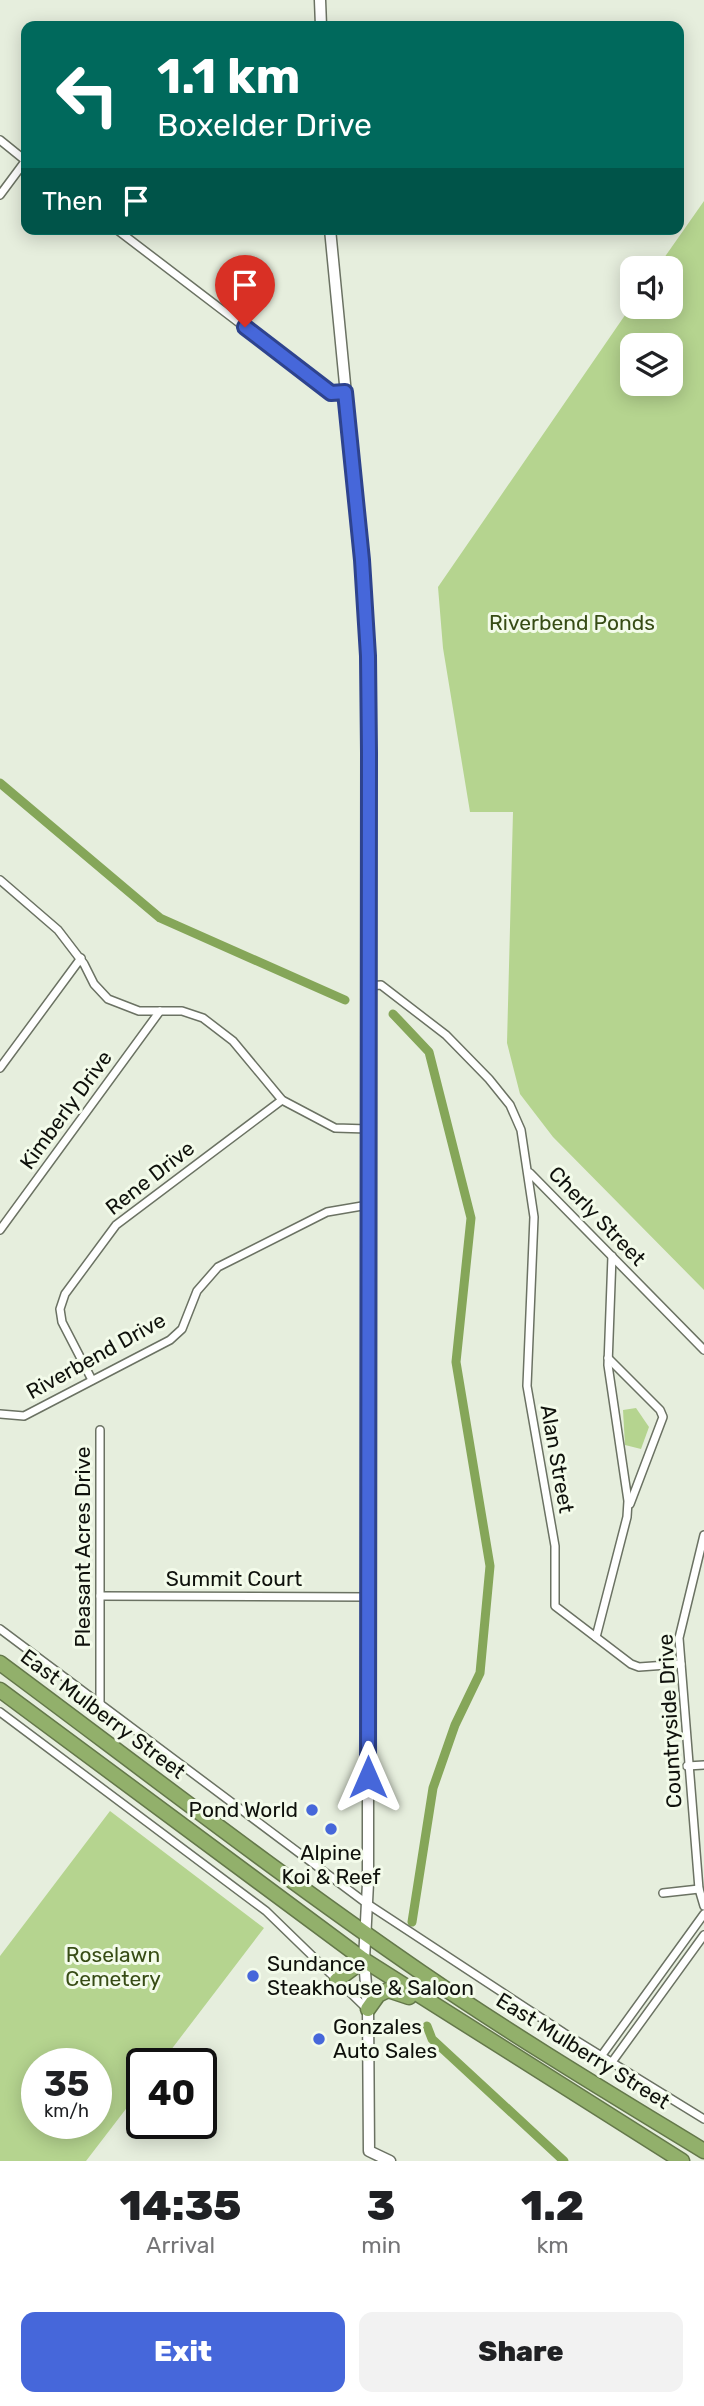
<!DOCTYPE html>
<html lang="en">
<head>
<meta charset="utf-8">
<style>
	:root { --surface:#fff; --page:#f2f2f2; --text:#202124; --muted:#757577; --accent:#4667da }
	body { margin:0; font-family:Rubik,sans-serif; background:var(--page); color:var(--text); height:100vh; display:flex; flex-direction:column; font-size:26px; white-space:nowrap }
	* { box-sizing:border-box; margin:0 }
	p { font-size:23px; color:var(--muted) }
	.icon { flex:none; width:38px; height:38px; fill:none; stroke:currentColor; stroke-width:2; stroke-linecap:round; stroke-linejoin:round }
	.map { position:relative; height:2161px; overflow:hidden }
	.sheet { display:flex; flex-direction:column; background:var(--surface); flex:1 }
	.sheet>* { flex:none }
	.guide { position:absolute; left:21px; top:21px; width:663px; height:214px; border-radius:14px; box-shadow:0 4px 18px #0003; background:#00695c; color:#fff; overflow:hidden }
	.fabs { position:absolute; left:620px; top:256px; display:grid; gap:14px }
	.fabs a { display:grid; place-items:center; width:63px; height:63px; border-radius:14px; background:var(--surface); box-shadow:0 4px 18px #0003; font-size:35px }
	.speed { position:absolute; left:21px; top:2048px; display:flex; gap:14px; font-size:35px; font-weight:700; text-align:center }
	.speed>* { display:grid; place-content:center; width:91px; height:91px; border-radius:50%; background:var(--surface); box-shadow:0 4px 18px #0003; line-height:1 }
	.speed small { font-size:18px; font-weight:400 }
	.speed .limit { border:4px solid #111; border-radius:10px; background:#fff; color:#111 }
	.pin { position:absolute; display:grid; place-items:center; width:60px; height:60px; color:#fff; margin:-72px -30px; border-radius:50% 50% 50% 0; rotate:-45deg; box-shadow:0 0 7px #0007 }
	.pin .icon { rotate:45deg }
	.me { position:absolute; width:77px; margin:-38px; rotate:0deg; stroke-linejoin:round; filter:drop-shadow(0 0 5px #0008) }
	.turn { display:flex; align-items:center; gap:24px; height:147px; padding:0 21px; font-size:32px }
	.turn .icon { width:91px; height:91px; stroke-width:2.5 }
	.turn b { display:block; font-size:49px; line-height:60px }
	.then { display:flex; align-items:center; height:66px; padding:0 21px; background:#0003; gap:14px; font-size:26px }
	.eta { display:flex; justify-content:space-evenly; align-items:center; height:119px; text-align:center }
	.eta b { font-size:42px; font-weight:800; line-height:49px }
	.button { display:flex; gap:14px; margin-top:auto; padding:14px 21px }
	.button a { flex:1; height:80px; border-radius:14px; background:var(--accent); color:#fff; font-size:28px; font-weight:800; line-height:80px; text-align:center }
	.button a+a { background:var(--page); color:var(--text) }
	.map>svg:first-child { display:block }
	.green { fill:#b5d48f; fill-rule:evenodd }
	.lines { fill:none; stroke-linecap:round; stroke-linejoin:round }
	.canal { stroke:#85a659; stroke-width:9 }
	.street-casing { stroke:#6b7263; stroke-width:10 }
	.secondary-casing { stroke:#6b7263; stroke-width:13 }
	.highway-casing { stroke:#64784a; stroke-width:17 }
	.street { stroke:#fff; stroke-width:7 }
	.secondary { stroke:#fff; stroke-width:10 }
	.highway { stroke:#92b06b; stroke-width:14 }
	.route-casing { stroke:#2e438e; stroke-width:18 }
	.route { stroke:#4667da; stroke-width:12 }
	.poi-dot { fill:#4667da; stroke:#f3fbea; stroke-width:2.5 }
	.labels { text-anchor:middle; stroke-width:6; stroke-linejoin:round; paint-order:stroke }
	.park-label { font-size:21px; fill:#374c15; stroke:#f3fbea }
	.street-label { font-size:21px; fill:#0f110c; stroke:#f3fbea }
	.poi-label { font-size:21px; fill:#0f110c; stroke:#f3fbea; text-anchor:start }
</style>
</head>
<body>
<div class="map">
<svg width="704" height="2161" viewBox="0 0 704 2161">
	<rect width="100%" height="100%" fill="#e6eedd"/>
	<g class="green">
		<path d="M 704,201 L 704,1290 L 553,1137 L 520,1094 L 507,1043 L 513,812 L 470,812 L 443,648 L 438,587 L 632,305 L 670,306 L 670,268 L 657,268 ZM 632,345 L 670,345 L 670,383 L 632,383 Z"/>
		<polygon points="636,1408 649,1427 641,1449 625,1445 623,1410"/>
		<path d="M 110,1811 L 264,1928 L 161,2063 L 142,2063 L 142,2088 L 86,2161 L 0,2161 L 0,1956 ZM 37,2063 L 96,2063 L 96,2123 L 37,2123 Z"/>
	</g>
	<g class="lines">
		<g class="canal">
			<polyline points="0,783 160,918 345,1000"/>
			<polyline points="393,1014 429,1052 471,1218 456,1362 490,1566 480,1673 455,1725 433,1788 412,1922"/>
			<polyline points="427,2026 432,2039 564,2161"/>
		</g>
		<defs>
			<g id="street">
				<polyline points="0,140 26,161"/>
				<polyline points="0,195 26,160"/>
				<polyline points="116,229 331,393 345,392"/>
				<polyline points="0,880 58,930 84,964 94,984 108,999 139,1011 182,1011 203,1018 233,1041 282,1100 335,1128 368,1129"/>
				<polyline points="368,986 381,985 446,1035 489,1079 510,1105 521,1130 534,1217 527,1386 555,1546 555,1606 631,1664 639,1667 681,1664"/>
				<polyline points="0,1068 81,958"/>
				<polyline points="530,1173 704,1350"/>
				<polyline points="0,1230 160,1011"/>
				<polyline points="608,1358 660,1410 663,1417 630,1504"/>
				<polyline points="92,1380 62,1322 60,1309 65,1294 116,1225 282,1100"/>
				<polyline points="0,1414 24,1416 170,1340 182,1329 197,1291 218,1267 327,1212 368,1205"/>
				<polyline points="704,1535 679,1638 699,1889 704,1906"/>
				<polyline points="100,1596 368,1597"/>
				<polyline points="0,1629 366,1903 564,2033 704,2119"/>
				<polyline points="596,1637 627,1517 628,1501 608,1365 612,1256"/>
				<polyline points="100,1705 100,1430"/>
				<polyline points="0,1712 266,1911 367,2009"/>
				<polyline points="687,1766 704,1765"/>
				<polyline points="663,1893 699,1889"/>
				<polyline points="602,2055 704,1914"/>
				<polyline points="612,2062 704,1935"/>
			</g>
			<g id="secondary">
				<polyline points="320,0 321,26"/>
				<polyline points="330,229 362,560 368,656 368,1883 364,1960 368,2009 369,2151 390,2161"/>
			</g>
			<g id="highway">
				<path d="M 0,1663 C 140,1767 278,1874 422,1973 C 514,2036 609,2093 704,2151"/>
				<polyline points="0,1690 364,1960 682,2161"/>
				<polyline points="337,1980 364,1960"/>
				<polyline points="368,2009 378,1995 388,1990 409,1997"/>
			</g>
		</defs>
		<use href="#street" class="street-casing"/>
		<use href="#secondary" class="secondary-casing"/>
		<use href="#highway" class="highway-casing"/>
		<use href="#street" class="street"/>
		<use href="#secondary" class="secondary"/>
		<use href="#highway" class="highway"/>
	</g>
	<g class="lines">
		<defs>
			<polyline id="route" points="245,327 331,393 345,392 362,560 368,656 369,753 368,1777"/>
		</defs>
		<use href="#route" class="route-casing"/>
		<use href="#route" class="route"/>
	</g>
	<g class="poi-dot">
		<circle cx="312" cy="1810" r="7"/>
		<circle cx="331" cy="1829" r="7"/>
		<circle cx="253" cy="1976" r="7"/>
		<circle cx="319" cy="2039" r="7"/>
	</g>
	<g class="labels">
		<g class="park-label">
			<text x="572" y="630">Riverbend Ponds</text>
			<text x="113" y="1962">Roselawn<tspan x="113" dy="24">Cemetery</tspan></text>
		</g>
		<g class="street-label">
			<text transform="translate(66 1110) rotate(-54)" y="7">Kimberly Drive</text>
			<text transform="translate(150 1178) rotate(-38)" y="7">Rene Drive</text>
			<text transform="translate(597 1216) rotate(46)" y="7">Cherly Street</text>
			<text transform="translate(96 1356) rotate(-29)" y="7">Riverbend Drive</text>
			<text transform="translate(557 1459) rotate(80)" y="7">Alan Street</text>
			<text transform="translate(83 1547) rotate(-90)" y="7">Pleasant Acres Drive</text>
			<text x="234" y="1586">Summit Court</text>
			<text transform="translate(103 1714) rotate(37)" y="7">East Mulberry Street</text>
			<text transform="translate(670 1721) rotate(-93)" y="7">Countryside Drive</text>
			<text transform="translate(583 2051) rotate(32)" y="7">East Mulberry Street</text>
		</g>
		<g class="poi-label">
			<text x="298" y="1817" text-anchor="end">Pond World</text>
			<text x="331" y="1860" text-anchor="middle">Alpine<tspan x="331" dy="24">Koi &amp; Reef</tspan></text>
			<text x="267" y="1971">Sundance<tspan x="267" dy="24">Steakhouse &amp; Saloon</tspan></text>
			<text x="333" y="2034">Gonzales<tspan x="333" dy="24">Auto Sales</tspan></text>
		</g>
	</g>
</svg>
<div class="fabs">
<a><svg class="icon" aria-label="sound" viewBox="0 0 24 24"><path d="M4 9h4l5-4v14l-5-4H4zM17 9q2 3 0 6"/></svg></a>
<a><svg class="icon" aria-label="layers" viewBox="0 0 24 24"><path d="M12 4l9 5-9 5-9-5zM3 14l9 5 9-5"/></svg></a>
</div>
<div class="speed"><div>35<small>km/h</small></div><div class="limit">40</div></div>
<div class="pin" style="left:245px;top:327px;background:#d93025"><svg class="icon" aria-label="arrive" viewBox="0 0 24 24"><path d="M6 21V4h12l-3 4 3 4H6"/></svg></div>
<svg class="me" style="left:368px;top:1777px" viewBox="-20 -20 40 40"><path d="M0-17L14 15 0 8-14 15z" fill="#4667da" stroke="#fff" stroke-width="4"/></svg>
<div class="guide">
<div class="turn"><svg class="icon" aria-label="left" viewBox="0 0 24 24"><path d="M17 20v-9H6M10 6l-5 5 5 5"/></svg><div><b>1.1 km</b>Boxelder Drive</div></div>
<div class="then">Then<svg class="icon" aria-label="arrive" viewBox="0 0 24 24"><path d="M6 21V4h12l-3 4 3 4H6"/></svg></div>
</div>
</div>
<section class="sheet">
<div class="eta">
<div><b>14:35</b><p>Arrival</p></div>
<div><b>3</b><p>min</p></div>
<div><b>1.2</b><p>km</p></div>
</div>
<div class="button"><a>Exit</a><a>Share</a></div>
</section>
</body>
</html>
